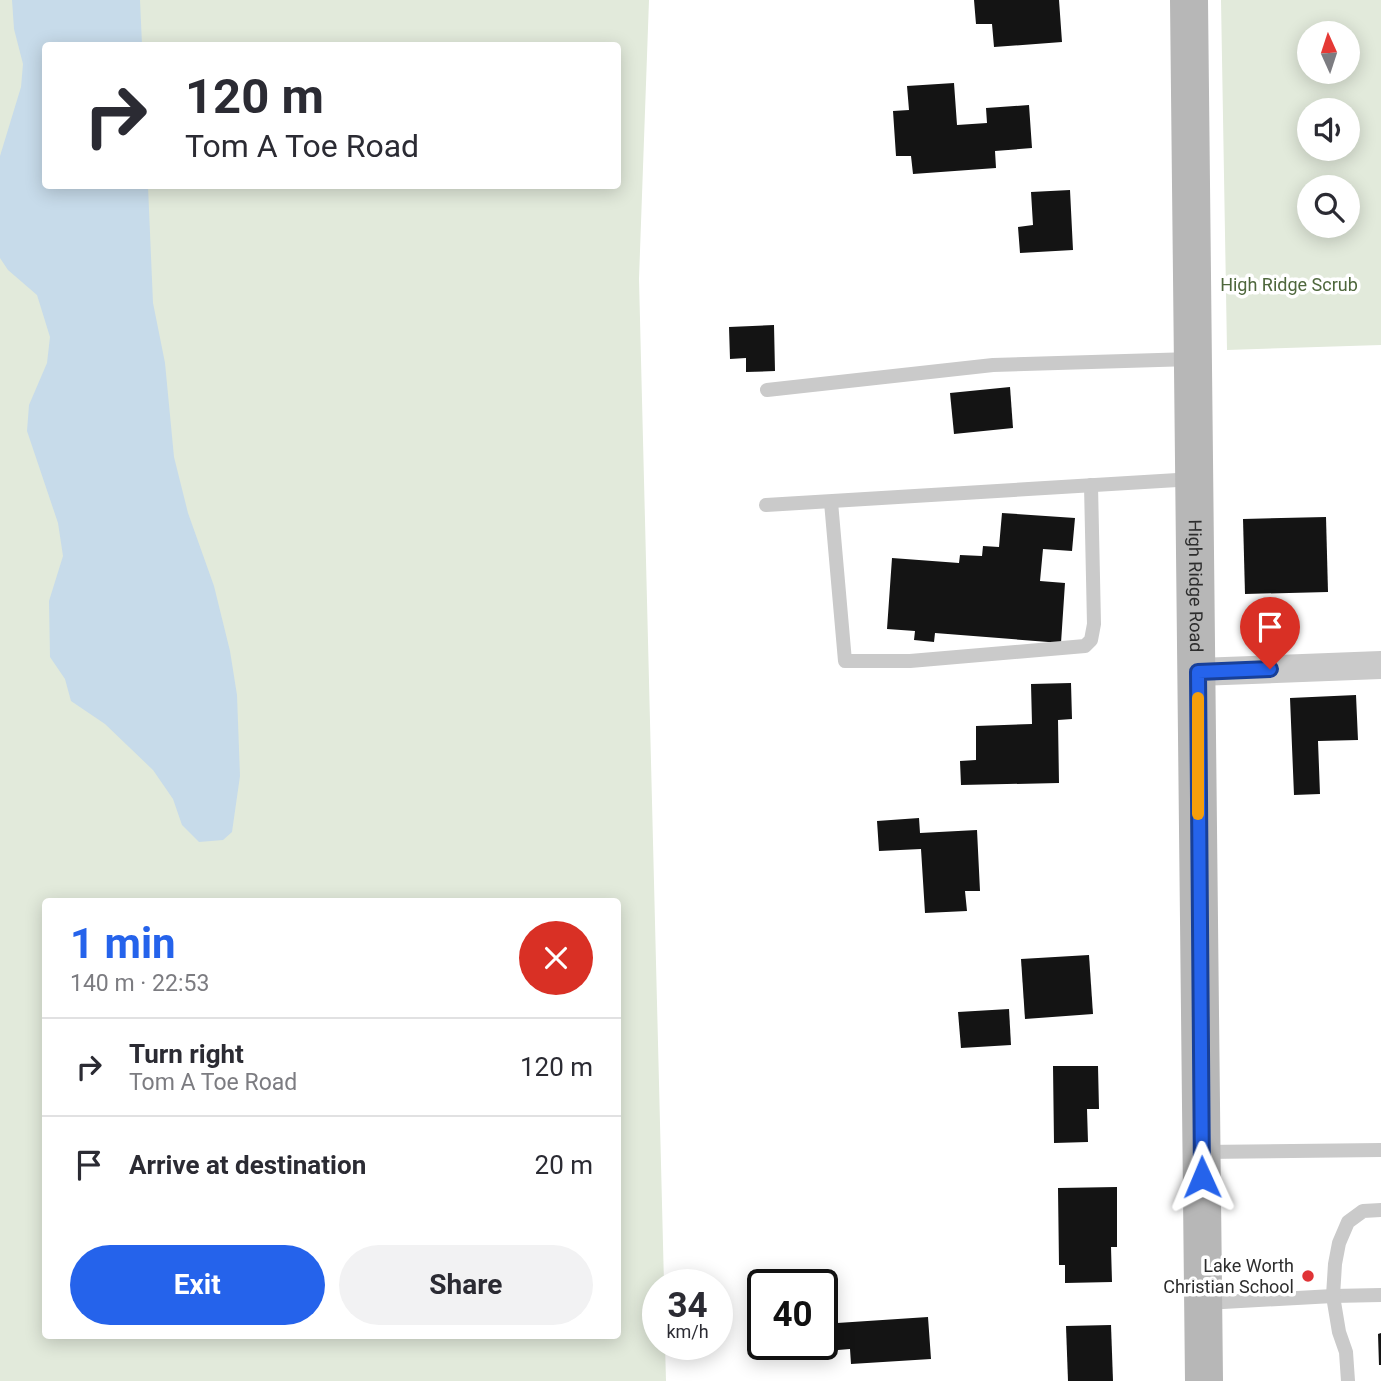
<!DOCTYPE html>
<html lang="en">
<head>
<meta charset="utf-8">
<style>
	:root { --surface:#fff; --page:#f2f2f3; --text:#2b2b33; --muted:#7c7c81; --line:#e1e1e2; --accent:#2563eb }
	body { margin:0; font-family:Roboto,sans-serif; background:var(--page); color:var(--text); height:100vh; display:flex; flex-direction:column; font-size:26px; white-space:nowrap }
	* { box-sizing:border-box; margin:0 }
	p { font-size:23px; color:var(--muted) }
	.icon { flex:none; width:38px; height:38px; fill:none; stroke:currentColor; stroke-width:2; stroke-linecap:round; stroke-linejoin:round }
	.map { position:relative; flex:1; overflow:hidden }
	.panel { position:absolute; left:42px; top:898px; width:579px; height:441px; display:flex; flex-direction:column; background:var(--surface); border-radius:7px; box-shadow:0 4px 18px #0003 }
	.panel>* { flex:none }
	.guide { position:absolute; left:42px; top:42px; width:579px; height:147px; border-radius:7px; box-shadow:0 4px 18px #0003; background:#fff; color:var(--text); overflow:hidden }
	.needle { width:46px; rotate:357deg }
	.fabs { position:absolute; left:1297px; top:21px; display:grid; gap:14px }
	.fabs a { display:grid; place-items:center; width:63px; height:63px; border-radius:50%; background:var(--surface); box-shadow:0 4px 18px #0003; font-size:35px }
	.speed { position:absolute; left:642px; top:1269px; display:flex; gap:14px; font-size:35px; font-weight:700; text-align:center }
	.speed>* { display:grid; place-content:center; width:91px; height:91px; border-radius:50%; background:var(--surface); box-shadow:0 4px 18px #0003; line-height:1 }
	.speed small { font-size:18px; font-weight:400 }
	.speed .limit { border:4px solid #111; border-radius:10px; background:#fff; color:#111 }
	.pin { position:absolute; display:grid; place-items:center; width:60px; height:60px; color:#fff; margin:-72px -30px; border-radius:50% 50% 50% 0; rotate:-45deg; box-shadow:0 0 7px #0007 }
	.pin .icon { rotate:45deg }
	.me { position:absolute; width:77px; margin:-38px; rotate:359deg; stroke-linejoin:round; filter:drop-shadow(0 0 5px #0008) }
	.turn { display:flex; align-items:center; gap:24px; height:147px; padding:0 28px; font-size:32px }
	.turn .icon { width:91px; height:91px; stroke-width:2.5 }
	.turn b { display:block; font-size:49px; line-height:60px }
	.round { display:grid; place-items:center; flex:none; width:74px; height:74px; border-radius:37px; background:var(--page) }
	.overview { display:flex; align-items:center; justify-content:space-between; height:119px; padding:0 28px }
	h1 { font-size:42px; font-weight:700; line-height:52px; color:var(--accent) }
	.action { display:flex; gap:14px; margin-top:auto; padding:14px 28px }
	.action a { flex:1; height:80px; border-radius:42px; background:var(--accent); color:#fff; font-size:28px; font-weight:700; line-height:80px; text-align:center }
	.action a+a { background:var(--page); color:var(--text) }
	ul { padding:0; list-style:none }
	li { display:flex; align-items:center; gap:21px; height:98px; padding:0 28px; border-top:2px solid var(--line) }
	li div { flex:1 }
	li b { display:block; font-size:26px }
	li em { font-style:normal }
	.map>svg:first-child { display:block }
	.green { fill:#e2eadb; fill-rule:evenodd }
	.water { fill:#c7dbea }
	.building { fill:#141414 }
	.lines { fill:none; stroke-linecap:round; stroke-linejoin:round }
	.lane { stroke:#cacaca; stroke-width:14 }
	.street { stroke:#cacaca; stroke-width:28 }
	.secondary { stroke:#b7b7b7; stroke-width:38 }
	.route-casing { stroke:#184099; stroke-width:18 }
	.route { stroke:#2563eb; stroke-width:12 }
	.slow { stroke:#f59e0b; stroke-width:12 }
	.poi-dot { fill:#e03336; stroke:#fff; stroke-width:2.5 }
	.labels { text-anchor:middle; stroke-width:7; stroke-linejoin:round; paint-order:stroke }
	.park-label { font-size:18px; fill:#4e673c; stroke:#fff }
	.street-label { font-size:18px; fill:#2d2d2d; stroke:#fff }
	.poi-label { font-size:18px; fill:#2d2d2d; stroke:#fff; text-anchor:end }
</style>
</head>
<body>
<div class="map">
<svg width="1381" height="1381" viewBox="0 0 1381 1381">
	<rect width="100%" height="100%" fill="#fff"/>
	<g class="green">
		<path d="M 0,0 L 649,0 L 639,279 L 664,1284 L 658,1284 L 658,1344 L 665,1344 L 666,1381 L 0,1381 ZM 46,46 L 618,46 L 618,186 L 46,186 ZM 46,901 L 618,901 L 618,1335 L 46,1335 Z"/>
		<path d="M 1221,0 L 1381,0 L 1381,345 L 1227,350 ZM 1309,33 L 1348,33 L 1348,72 L 1309,72 ZM 1309,110 L 1348,110 L 1348,149 L 1309,149 ZM 1309,187 L 1348,187 L 1348,226 L 1309,226 Z"/>
	</g>
	<polygon class="water" points="12,0 140,0 142,45 46,46 46,186 148,186 153,303 165,363 174,457 188,513 214,586 230,651 237,695 240,776 232,832 223,840 199,842 182,825 173,799 153,770 105,724 71,701 65,679 50,657 49,601 63,556 58,523 27,431 29,405 47,363 50,337 37,295 8,270 0,258 0,156 21,87 23,64 14,29"/>
	<g class="building">
		<polygon points="974,0 1059,0 1062,42 994,47 992,24 976,24"/>
		<polygon points="954,83 957,125 987,123 986,108 1029,105 1032,148 995,151 996,168 913,174 911,156 896,156 893,111 909,110 907,86"/>
		<polygon points="1070,190 1073,250 1020,253 1018,227 1033,225 1031,192"/>
		<polygon points="774,325 775,371 746,372 746,358 730,359 729,327"/>
		<polygon points="1010,387 1013,428 954,434 950,393"/>
		<polygon points="1002,513 1075,518 1072,551 1043,549 1040,581 1065,583 1061,643 935,633 934,642 914,640 915,631 887,629 892,558 959,563 960,555 982,556 983,546 999,547"/>
		<polygon points="1326,517 1328,592 1245,594 1243,519"/>
		<polygon points="1071,683 1072,719 1058,720 1059,783 961,785 960,761 976,760 976,726 1032,724 1031,684"/>
		<polygon points="1356,695 1358,740 1318,741 1320,794 1294,795 1290,698"/>
		<polygon points="919,818 920,833 977,830 980,891 965,891 967,911 925,913 921,849 879,851 877,821"/>
		<polygon points="1089,955 1093,1014 1025,1019 1021,959"/>
		<polygon points="1009,1009 1011,1045 961,1048 958,1012"/>
		<polygon points="1053,1066 1098,1066 1099,1109 1087,1109 1088,1142 1054,1143"/>
		<polygon points="1117,1187 1117,1247 1111,1247 1112,1282 1065,1283 1065,1265 1059,1265 1058,1188"/>
		<polygon points="928,1317 931,1359 851,1364 850,1349 814,1352 814,1344 822,1344 822,1324"/>
		<polygon points="1111,1325 1113,1381 1068,1381 1066,1326"/>
		<polygon points="1381,1333 1381,1365 1379,1365 1378,1334"/>
	</g>
	<g class="lines">
		<g class="lane">
			<polyline points="767,390 993,365 1192,359"/>
			<polyline points="831,502 845,661 910,661 1085,646 1091,640 1094,624 1091,485"/>
			<polyline points="766,505 1194,479"/>
			<polyline points="1203,1152 1381,1150"/>
			<polyline points="1205,1303 1333,1296 1381,1295"/>
			<polyline points="1348,1381 1346,1352 1339,1332 1333,1296 1335,1264 1339,1243 1348,1222 1363,1211 1381,1210"/>
		</g>
		<polyline class="street" points="1198,672 1381,665"/>
		<path class="secondary" id="s1" d="M 1189,0 L 1204,1381"/>
	</g>
	<g class="lines">
		<defs>
			<polyline id="route" points="1202,1177 1198,672 1270,669"/>
		</defs>
		<use href="#route" class="route-casing"/>
		<use href="#route" class="route"/>
		<polyline class="slow" points="1198,698 1198,814"/>
	</g>
	<circle class="poi-dot" cx="1308" cy="1276" r="7"/>
	<g class="labels">
		<g class="park-label">
			<text x="1289" y="291">High Ridge Scrub</text>
		</g>
		<g class="street-label">
			<text dy="6" stroke="none"><textPath href="#s1" startOffset="586">High Ridge Road</textPath></text>
		</g>
		<g class="poi-label">
			<text x="1294" y="1272">Lake Worth<tspan x="1294" dy="21">Christian School</tspan></text>
		</g>
	</g>
</svg>
<div class="fabs">
<a><svg class="needle" viewBox="-14 -14 28 28"><path d="M0-13l5 13h-10z" fill="#e53935"/><path d="M0 13l5-13h-10z" fill="#7c7c81"/></svg></a>
<a><svg class="icon" aria-label="sound" viewBox="0 0 24 24"><path d="M4 9h4l5-4v14l-5-4H4zM17 9q2 3 0 6"/></svg></a>
<a><svg class="icon" aria-label="search" viewBox="0 0 24 24"><circle cx="10" cy="10" r="6"/><path d="M15 15l6 6"/></svg></a>
</div>
<div class="speed"><div>34<small>km/h</small></div><div class="limit">40</div></div>
<div class="pin" style="left:1270px;top:669px;background:#d93025"><svg class="icon" aria-label="arrive" viewBox="0 0 24 24"><path d="M6 21V4h12l-3 4 3 4H6"/></svg></div>
<svg class="me" style="left:1202px;top:1177px" viewBox="-20 -20 40 40"><path d="M0-17L14 15 0 8-14 15z" fill="#2563eb" stroke="#fff" stroke-width="4"/></svg>
<div class="guide">
<div class="turn"><svg class="icon" aria-label="right" viewBox="0 0 24 24"><path d="M7 20v-9h11M14 6l5 5-5 5"/></svg><div><b>120 m</b>Tom A Toe Road</div></div>
</div>
<section class="panel">
<div class="overview"><div><h1>1 min</h1><p>140 m · 22:53</p></div><a class="round" style="background:#d93025;color:#fff"><svg class="icon" aria-label="close" viewBox="0 0 24 24"><path d="M6 6l12 12M18 6L6 18"/></svg></a></div>
<ul>
<li><svg class="icon" aria-label="right" viewBox="0 0 24 24"><path d="M7 20v-9h11M14 6l5 5-5 5"/></svg><div><b>Turn right</b><p>Tom A Toe Road</p></div><em>120 m</em></li>
<li><svg class="icon" aria-label="arrive" viewBox="0 0 24 24"><path d="M6 21V4h12l-3 4 3 4H6"/></svg><div><b>Arrive at destination</b></div><em>20 m</em></li>
</ul>
<div class="action"><a>Exit</a><a>Share</a></div>
</section>
</div>
</body>
</html>
